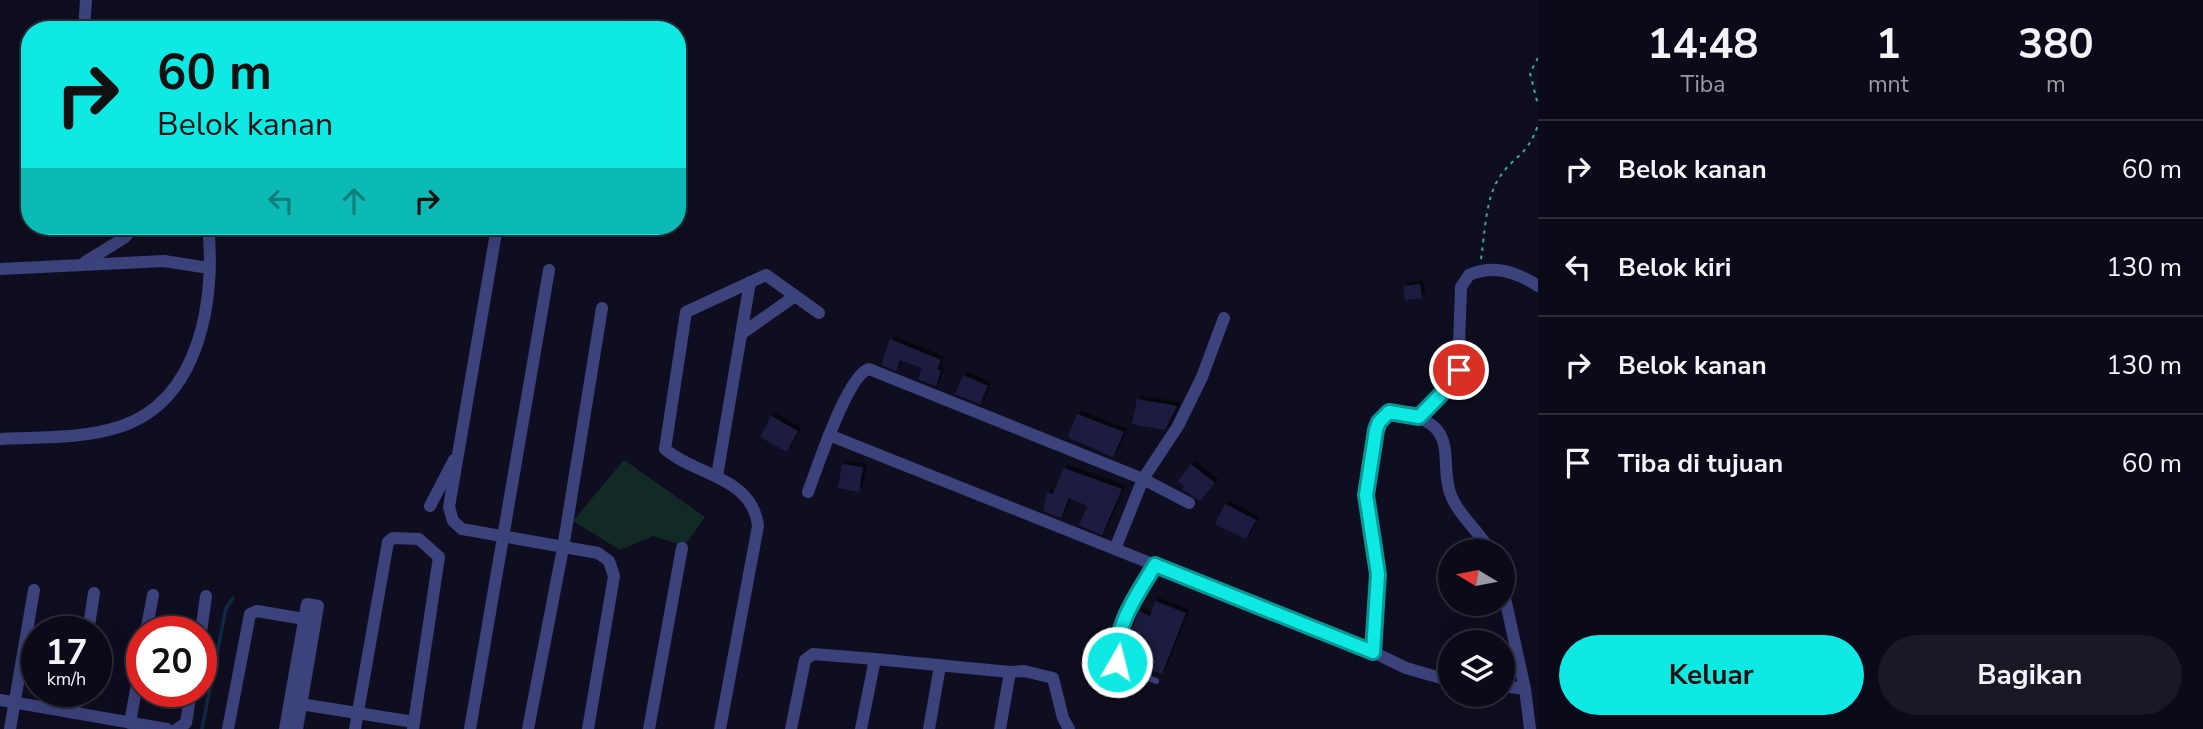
<!DOCTYPE html>
<html lang="id">
<head>
<meta charset="utf-8">
<style>
	:root { --surface:#0b0a18; --page:#191825; --text:#f1f3f6; --muted:#9a9aa2; --line:#2b2b37; --accent:#0fe9e3 }
	body { margin:0; font-family:"Nunito Sans",sans-serif; background:var(--page); color:var(--text); height:100vh; display:flex; flex-direction:column; font-size:26px; white-space:nowrap }
	* { box-sizing:border-box; margin:0 }
	p { font-size:23px; color:var(--muted) }
	.icon { flex:none; width:38px; height:38px; fill:none; stroke:currentColor; stroke-width:2; stroke-linecap:round; stroke-linejoin:round }
	.map { position:relative; flex:1; overflow:hidden }
	.sheet { display:flex; flex-direction:column; background:var(--surface); width:665px }
	.sheet>* { flex:none }
	.hud { position:absolute; left:21px; top:21px; width:665px; height:214px; border-radius:28px; box-shadow:0 7px 28px #0002,0 0 0 2px var(--line); background:#0fe9e3; color:#111; overflow:hidden }
	.needle { width:46px; rotate:280deg }
	.tools { position:absolute; left:1438px; top:539px; display:grid; gap:14px }
	.tools a { display:grid; place-items:center; width:77px; height:77px; border-radius:50%; background:var(--surface); box-shadow:0 7px 28px #0002,0 0 0 2px var(--line); font-size:35px }
	.speed { position:absolute; left:21px; top:616px; display:flex; gap:14px; font-size:35px; font-weight:700; text-align:center }
	.speed>* { display:grid; place-content:center; width:91px; height:91px; border-radius:50%; background:var(--surface); box-shadow:0 7px 28px #0002,0 0 0 2px var(--line); line-height:1 }
	.speed small { font-size:18px; font-weight:400 }
	.speed .limit { border:10px solid #d22; background:#fff; color:#111 }
	.pin { position:absolute; display:grid; place-items:center; width:60px; height:60px; color:#fff; margin:-30px; border:4px solid #fff; border-radius:50%; box-shadow:0 2px 7px #0007 }
	.me { position:absolute; width:77px; margin:-38px; rotate:8deg; stroke-linejoin:round; filter:drop-shadow(0 0 5px #0008) }
	.turn { display:flex; align-items:center; gap:24px; height:147px; padding:0 21px; font-size:32px }
	.turn .icon { width:91px; height:91px; stroke-width:2.5 }
	.turn b { display:block; font-size:49px; line-height:60px }
	.lanes { display:flex; align-items:center; height:66px; padding:0 21px; background:#0003; justify-content:center; gap:35px; direction:ltr }
	.lanes .off { opacity:.35 }
	.eta { display:flex; justify-content:space-evenly; align-items:center; height:119px; text-align:center }
	.eta b { font-size:42px; font-weight:700; line-height:49px }
	.action { display:flex; gap:14px; margin-top:auto; padding:14px 21px }
	.action a { flex:1; height:80px; border-radius:42px; background:var(--accent); color:#111; font-size:28px; font-weight:700; line-height:80px; text-align:center }
	.action a+a { background:var(--page); color:var(--text) }
	ul { padding:0; list-style:none }
	li { display:flex; align-items:center; gap:21px; height:98px; padding:0 21px; border-top:2px solid var(--line) }
	li div { flex:1 }
	li b { display:block; font-size:26px }
	li em { font-style:normal }
	main { display:flex; flex:1; min-height:0 }
	.map>svg:first-child { display:block }
	.green { fill:#122a26 }
	.lines { fill:none; stroke-linecap:round; stroke-linejoin:round }
	.stream { stroke:#102942; stroke-width:3.5 }
	.building { fill:#1e1c40; filter:url(#shadow) }
	.path { stroke:#36ab95; stroke-width:2; stroke-dasharray:3.5 5; stroke-linecap:butt }
	.lane { stroke:#3c427c; stroke-width:6 }
	.street { stroke:#3c427c; stroke-width:12 }
	.route-casing { stroke:#0a9794; stroke-width:18 }
	.route { stroke:#0fe9e3; stroke-width:12 }
</style>
</head>
<body>
<main>
<div class="map">
<svg width="1538" height="729" viewBox="0 0 1538 729">
	<defs>
		<filter id="shadow"><feDropShadow dx="3.5" dy="-3.5" stdDeviation="0" flood-color="#0009"/></filter>
	</defs>
	<rect width="100%" height="100%" fill="#0f0e20"/>
	<polygon class="green" points="624,460 705,517 684,546 653,536 620,550 573,521"/>
	<g class="lines">
		<polyline class="stream" points="202,729 226,608 233,598"/>
	</g>
	<g class="building">
		<polygon points="1420,284 1422,298 1405,300 1403,286"/>
		<polygon points="890,339 941,360 937,369 941,371 936,386 918,379 922,368 900,360 896,371 881,365"/>
		<polygon points="963,375 988,386 980,404 955,394"/>
		<polygon points="1137,399 1177,406 1165,430 1132,424"/>
		<polygon points="1077,414 1124,432 1113,457 1068,437"/>
		<polygon points="771,416 798,431 787,452 760,437"/>
		<polygon points="842,464 863,467 859,492 838,488"/>
		<polygon points="1191,464 1215,483 1200,501 1182,489 1184,486 1178,481"/>
		<polygon points="1064,468 1122,489 1102,535 1079,525 1088,506 1069,498 1061,518 1043,511 1047,492 1053,494"/>
		<polygon points="1225,504 1256,520 1246,539 1215,524"/>
		<polygon points="1155,601 1186,613 1162,674 1124,659 1122,654 1139,611 1150,616"/>
	</g>
	<g class="lines">
		<g class="path">
			<polyline points="1538,58 1530,73 1538,105"/>
			<path d="M 1481,259 C 1485,234 1485,200 1499,178 C 1514,155 1527,157 1538,125"/>
		</g>
		<path class="lane" d="M 1155,565 C 1142,587 1104,640 1120,666 L 1156,681"/>
		<g class="street">
			<polyline points="84,30 86,0"/>
			<polyline points="496,233 449,507 453,521 462,529 598,553 609,561 614,576 588,729"/>
			<polyline points="85,262 124,238 135,226"/>
			<polyline points="0,269 164,261 209,268"/>
			<polyline points="741,334 795,296"/>
			<path d="M 1419,417 L 1458,375 L 1461,287 L 1469,275 C 1493,264 1517,272 1538,286"/>
			<polyline points="829,435 1373,652 1406,668 1451,681"/>
			<path d="M 0,439 C 40,437 84,439 122,426 C 200,399 216,299 208,226"/>
			<polyline points="717,476 750,282"/>
			<path d="M 808,492 C 817,469 847,375 869,369 L 1143,479 L 1189,503"/>
			<polyline points="430,506 454,460"/>
			<polyline points="1115,549 1143,479 1178,426 1202,377 1224,318"/>
			<polyline points="1503,589 1525,689"/>
			<polyline points="88,632 94,593"/>
			<polyline points="146,632 153,595"/>
			<polyline points="201,632 206,596"/>
			<path d="M 1373,652 L 1378,574 L 1366,495 L 1376,430 L 1384,416 C 1392,410 1399,413 1409,415 C 1462,428 1437,464 1452,498 C 1461,518 1480,532 1490,551"/>
			<polyline points="875,659 1010,672 1000,729"/>
			<polyline points="1010,672 1024,671 1053,678 1063,718 1069,729"/>
			<polyline points="1503,686 1525,689 1530,729"/>
			<polyline points="0,700 167,729"/>
			<polyline points="294,703 414,722"/>
			<polyline points="74,713 78,691"/>
			<polyline points="130,723 142,656"/>
			<polyline points="10,729 34,590"/>
			<polyline points="177,729 186,723 191,691"/>
			<polyline points="228,729 250,614 257,611 304,619"/>
			<polyline points="285,729 307,604 318,606 297,729"/>
			<polyline points="355,729 388,542 393,538 419,539 439,557 413,729"/>
			<polyline points="470,729 549,270"/>
			<polyline points="528,729 563,548 602,308"/>
			<polyline points="649,729 682,548"/>
			<path d="M 720,729 L 758,526 C 752,476 696,476 665,449 L 686,312 L 766,275 L 819,313"/>
			<polyline points="791,729 805,660 813,654 875,659 861,729"/>
			<polyline points="929,729 940,666"/>
		</g>
	</g>
	<g class="lines">
		<defs>
			<path id="route" d="M 1117,662 C 1114,626 1137,595 1155,565 L 1373,652 L 1378,574 L 1366,495 L 1376,430 L 1379,422 L 1389,412 L 1419,417 L 1453,382 L 1459,370"/>
		</defs>
		<use href="#route" class="route-casing"/>
		<use href="#route" class="route"/>
	</g>
</svg>
<div class="tools">
<a><svg class="needle" viewBox="-14 -14 28 28"><path d="M0-13l5 13h-10z" fill="#e53935"/><path d="M0 13l5-13h-10z" fill="#9a9aa2"/></svg></a>
<a><svg class="icon" aria-label="layers" viewBox="0 0 24 24"><path d="M12 4l9 5-9 5-9-5zM3 14l9 5 9-5"/></svg></a>
</div>
<div class="speed"><div>17<small>km/h</small></div><div class="limit">20</div></div>
<div class="pin" style="left:1459px;top:370px;background:#d93025"><svg class="icon" aria-label="arrive" viewBox="0 0 24 24"><path d="M6 21V4h12l-3 4 3 4H6"/></svg></div>
<svg class="me" style="left:1117px;top:662px" viewBox="-20 -20 40 40"><circle r="17" fill="#0fe9e3" stroke="#fff" stroke-width="3"/><path d="M0-11L8 9 0 5-8 9z" fill="#fff"/></svg>
<div class="hud">
<div class="turn"><svg class="icon" aria-label="right" viewBox="0 0 24 24"><path d="M7 20v-9h11M14 6l5 5-5 5"/></svg><div><b>60 m</b>Belok kanan</div></div>
<div class="lanes"><svg class="icon off" aria-label="left" viewBox="0 0 24 24"><path d="M17 20v-9H6M10 6l-5 5 5 5"/></svg><svg class="icon off" aria-label="ahead" viewBox="0 0 24 24"><path d="M12 20V5M6 11l6-6 6 6"/></svg><svg class="icon" aria-label="right" viewBox="0 0 24 24"><path d="M7 20v-9h11M14 6l5 5-5 5"/></svg></div>
</div>
</div>
<section class="sheet">
<div class="eta">
<div><b>14:48</b><p>Tiba</p></div>
<div><b>1</b><p>mnt</p></div>
<div><b>380</b><p>m</p></div>
</div>
<ul>
<li><svg class="icon" aria-label="right" viewBox="0 0 24 24"><path d="M7 20v-9h11M14 6l5 5-5 5"/></svg><div><b>Belok kanan</b></div><em>60 m</em></li>
<li><svg class="icon" aria-label="left" viewBox="0 0 24 24"><path d="M17 20v-9H6M10 6l-5 5 5 5"/></svg><div><b>Belok kiri</b></div><em>130 m</em></li>
<li><svg class="icon" aria-label="right" viewBox="0 0 24 24"><path d="M7 20v-9h11M14 6l5 5-5 5"/></svg><div><b>Belok kanan</b></div><em>130 m</em></li>
<li><svg class="icon" aria-label="arrive" viewBox="0 0 24 24"><path d="M6 21V4h12l-3 4 3 4H6"/></svg><div><b>Tiba di tujuan</b></div><em>60 m</em></li>
</ul>
<div class="action"><a>Keluar</a><a>Bagikan</a></div>
</section>
</main>
</body>
</html>
